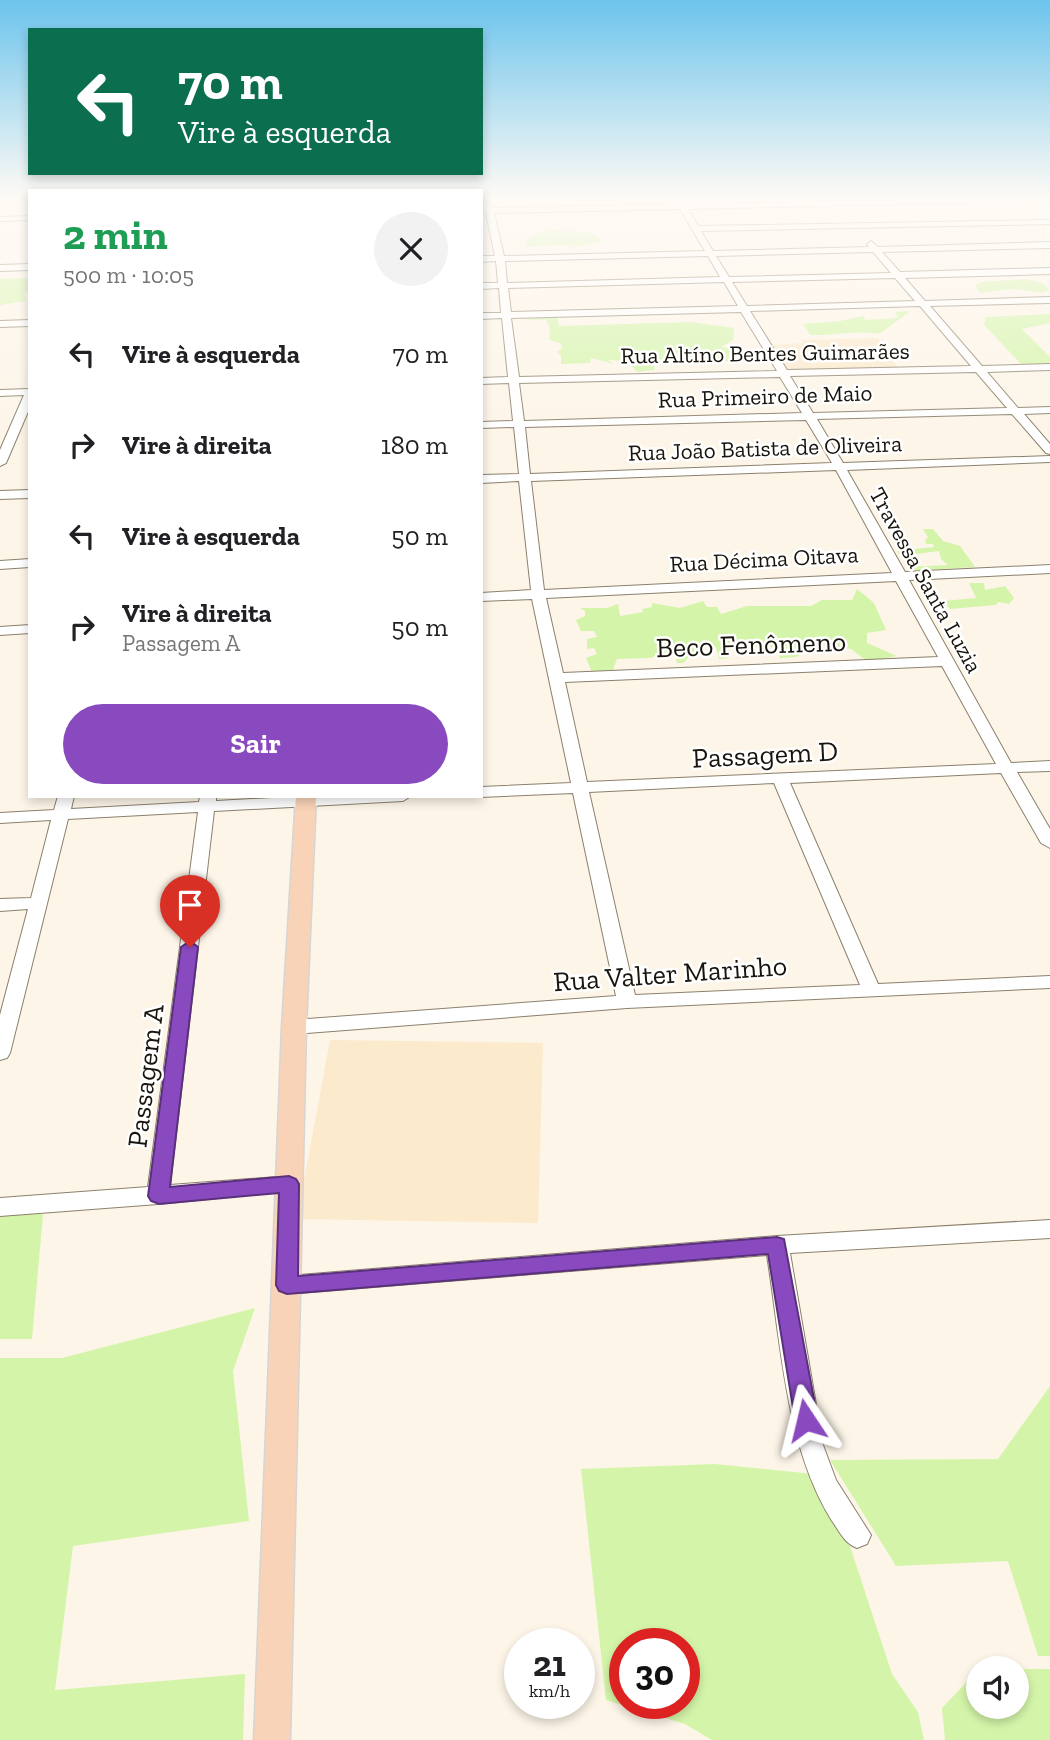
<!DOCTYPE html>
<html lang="pt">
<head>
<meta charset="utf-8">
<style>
	:root { --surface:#fff; --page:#f2f2f2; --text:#202124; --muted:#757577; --accent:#8a4abf }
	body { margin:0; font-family:"Zilla Slab",serif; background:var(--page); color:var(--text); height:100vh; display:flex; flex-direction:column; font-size:26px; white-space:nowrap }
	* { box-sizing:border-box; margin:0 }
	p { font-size:23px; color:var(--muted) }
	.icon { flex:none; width:38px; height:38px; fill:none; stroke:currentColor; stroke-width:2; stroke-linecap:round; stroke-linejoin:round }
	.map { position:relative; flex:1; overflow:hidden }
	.panel { position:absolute; left:28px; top:189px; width:455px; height:609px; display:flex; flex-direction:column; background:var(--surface); border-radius:0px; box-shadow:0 4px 10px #0003 }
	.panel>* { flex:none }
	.banner { position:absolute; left:28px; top:28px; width:455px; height:147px; border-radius:0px; box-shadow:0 4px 10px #0003; background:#0b6e4f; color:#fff; overflow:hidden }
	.controls { position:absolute; left:966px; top:1656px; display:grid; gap:14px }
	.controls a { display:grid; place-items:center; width:63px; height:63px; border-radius:50%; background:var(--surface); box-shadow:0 4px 10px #0003; font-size:35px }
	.speed { position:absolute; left:504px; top:1628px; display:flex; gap:14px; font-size:35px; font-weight:700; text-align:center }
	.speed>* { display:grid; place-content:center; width:91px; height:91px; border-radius:50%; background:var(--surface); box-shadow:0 4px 10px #0003; line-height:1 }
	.speed small { font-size:18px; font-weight:400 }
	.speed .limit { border:10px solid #d22; background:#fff; color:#111 }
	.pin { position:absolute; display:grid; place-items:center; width:60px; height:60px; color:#fff; margin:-72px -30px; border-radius:50% 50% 50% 0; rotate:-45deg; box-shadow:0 0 7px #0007 }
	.pin .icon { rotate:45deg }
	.me { position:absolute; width:77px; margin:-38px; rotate:350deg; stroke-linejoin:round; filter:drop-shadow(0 0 5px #0008) }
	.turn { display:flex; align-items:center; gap:24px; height:147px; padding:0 35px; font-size:32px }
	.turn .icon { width:91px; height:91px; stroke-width:2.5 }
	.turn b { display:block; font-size:49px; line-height:60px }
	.round { display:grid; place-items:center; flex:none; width:74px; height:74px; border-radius:37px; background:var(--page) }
	.headline { display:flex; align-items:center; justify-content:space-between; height:119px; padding:0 35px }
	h1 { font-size:42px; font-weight:800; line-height:52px; color:#1e9e55 }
	.action { display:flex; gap:14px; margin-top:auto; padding:14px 35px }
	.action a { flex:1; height:80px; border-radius:42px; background:var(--accent); color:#fff; font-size:28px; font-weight:800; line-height:80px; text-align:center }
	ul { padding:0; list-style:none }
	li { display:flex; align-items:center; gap:21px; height:91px; padding:0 35px }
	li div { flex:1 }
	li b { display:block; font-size:26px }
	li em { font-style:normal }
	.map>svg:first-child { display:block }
	.built { fill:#fbeacc }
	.green { fill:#d4f5a9; fill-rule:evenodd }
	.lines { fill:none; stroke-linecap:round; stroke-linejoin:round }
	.minor-casing { stroke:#8b806b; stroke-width:2 }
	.major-casing { stroke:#d6d5d3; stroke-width:3 }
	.minor { fill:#fff; fill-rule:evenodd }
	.major { fill:#f9d3b7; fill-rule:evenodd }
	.route { fill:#8a4abf; stroke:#5a307c; stroke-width:2 }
	.labels { text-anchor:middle; stroke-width:5; stroke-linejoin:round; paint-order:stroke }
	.far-street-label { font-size:23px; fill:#19150d; stroke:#fff }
	.street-label { font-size:28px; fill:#19150d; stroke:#fff }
</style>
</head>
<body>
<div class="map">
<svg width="1050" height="1740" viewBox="0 0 1050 1740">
	<rect width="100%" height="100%" fill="#fdf5e8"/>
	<g class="built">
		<polygon points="878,338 898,368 788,372 773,345 803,343 801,340"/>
		<polygon points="330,1040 543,1043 538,1223 297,1219"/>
	</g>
	<g class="green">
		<path d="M 548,228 C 569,236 581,225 603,241 L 573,248 L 567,245 L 525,247 L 527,240 Z"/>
		<polygon points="26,278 30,282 30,290 24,293 26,301 0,305 0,279"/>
		<path d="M 1026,279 L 1042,283 L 1050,290 C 1038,296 1022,288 1009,289 C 1000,290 990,292 980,293 L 975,286 L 981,282 Z"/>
		<path d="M 911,311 L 879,334 C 859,329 832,336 810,335 L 803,324 L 840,321 L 864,316 L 865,320 L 898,318 L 895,312 Z"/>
		<polygon points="1050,314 1050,323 1022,329 1050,357 1050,364 1022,365 984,325 986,317"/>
		<polygon points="557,317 559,326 690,322 734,328 733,340 721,347 734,349 728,356 753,363 699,359 653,362 655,370 637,372 628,361 608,360 614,364 591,358 590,363 561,364 561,356 557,352 562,348 561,343 549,340 550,328 546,320 522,320"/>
		<polygon points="923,529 933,529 943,541 960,546 975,567 910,571 907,567 948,565 941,559 939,551 900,556 897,551 934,547 933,544 926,544 925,540 928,537"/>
		<polygon points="969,583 984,583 985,590 1005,586 1014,598 1009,604 998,602 996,605 950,609 943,601 976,598"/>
		<polygon points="857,589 874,603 886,630 867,633 867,643 897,656 868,662 851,649 807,642 804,653 796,657 780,658 775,648 768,646 731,648 729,658 719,659 716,647 700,646 697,658 689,657 683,663 677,663 675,654 665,652 650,658 617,659 612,672 592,672 586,658 597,654 594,648 587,649 587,639 597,637 594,631 581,631 576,620 585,616 585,611 580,608 607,608 618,604 620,616 643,612 642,609 652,607 652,603 680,608 703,601 707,607 717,607 721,614 747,606 811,606 822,600 852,600"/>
		<polygon points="43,1214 32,1339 0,1339 0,1215"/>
		<polygon points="255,1308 233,1371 249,1521 73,1546 55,1690 245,1674 243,1740 0,1740 0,1358 62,1358"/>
		<polygon points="1050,1386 1050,1656 1038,1656 1008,1561 896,1566 830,1460 998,1459"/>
		<path d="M 715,1464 L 814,1474 L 849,1543 L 892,1674 L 918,1712 L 924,1740 L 712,1740 L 685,1724 L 606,1700 L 581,1469 ZM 625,1643 L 684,1643 L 684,1703 L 625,1703 Z"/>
		<polygon points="1017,1669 1050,1669 1050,1740 945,1740 942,1708 978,1670 978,1706 1017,1706"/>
	</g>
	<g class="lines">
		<defs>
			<g id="minor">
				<path d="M 481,195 L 486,195 L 492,208 L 677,204 L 671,195 L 679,195 L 685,204 L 1050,197 L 1050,201 L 688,209 L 698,226 L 1050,220 L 1050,224 L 701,231 L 713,251 L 869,247 L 867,244 L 871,241 L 878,247 L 1050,242 L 1050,248 L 882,252 L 900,272 L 1050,268 L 1050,274 L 905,278 L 925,301 L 1050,297 L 1050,303 L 930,306 L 982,366 L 1050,364 L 1050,370 L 987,372 L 1018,408 L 1050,407 L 1050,413 L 1024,414 L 1050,444 L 1050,454 L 1046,453 L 1012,414 L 817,419 L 843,463 L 1050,456 L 1050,462 L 847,470 L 905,572 L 1050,565 L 1050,573 L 909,580 L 1011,763 L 1050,761 L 1050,771 L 1017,772 L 1050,829 L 1050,848 L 1041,843 L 1001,773 L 790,783 L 878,984 L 1050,976 L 1050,988 L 627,1008 L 294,1034 L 287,1032 L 284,1027 L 287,1022 L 294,1020 L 616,996 L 573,793 L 481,797 L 478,796 L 481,796 L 481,787 L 571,783 L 532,599 L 481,601 L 481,593 L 531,590 L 519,481 L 481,483 L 481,475 L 519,474 L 514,427 L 481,428 L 481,422 L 513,421 L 509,383 L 481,384 L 481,378 L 508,377 L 502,318 L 481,319 L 481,313 L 501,313 L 499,288 L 481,289 L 481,283 L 498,283 L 496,261 L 481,262 L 481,256 L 495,256 L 486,213 L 481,213 L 481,209 L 484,209 ZM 680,209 L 705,251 L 504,256 L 494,213 ZM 873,252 L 891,273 L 729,277 L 716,256 ZM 708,256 L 720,277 L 507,283 L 505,261 ZM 895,278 L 915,301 L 747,306 L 732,282 ZM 724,282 L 738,306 L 511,312 L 508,288 ZM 920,306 L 971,366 L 787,370 L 750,311 ZM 741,312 L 777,371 L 519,377 L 511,318 ZM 976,372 L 1007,408 L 813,413 L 790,376 ZM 780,377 L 802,413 L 524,421 L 519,383 ZM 806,420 L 832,463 L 530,474 L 525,427 ZM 836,470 L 892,573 L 544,590 L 531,481 ZM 896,581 L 938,657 L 563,673 L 546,598 ZM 942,666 L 996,764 L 587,782 L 565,682 ZM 774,783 L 860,985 L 635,995 L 589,792 Z"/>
				<polygon points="30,216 30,220 0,221 0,217"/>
				<polygon points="30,264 30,270 0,271 0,265"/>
				<polygon points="30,320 30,326 0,327 0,321"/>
				<polygon points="30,389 30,407 6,463 0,466 0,450 24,395 0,396 0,390"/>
				<polygon points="30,490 30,498 0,499 0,491"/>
				<polygon points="30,559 30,567 0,569 0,561"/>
				<polygon points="30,625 30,633 0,635 0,627"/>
				<polygon points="58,796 74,796 71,809 199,802 200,796 216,796 216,801 308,796 411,796 403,801 214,811 170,1185 289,1176 297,1178 300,1184 297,1190 158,1204 0,1216 0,1198 148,1187 198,812 68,819 10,1053 7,1058 0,1060 0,1015 28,909 0,911 0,899 31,898 51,820 0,823 0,813 54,810"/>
				<path d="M 1050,1220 L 1050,1238 L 790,1253 L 823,1445 L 836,1480 L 871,1535 L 867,1544 L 857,1548 C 844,1543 840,1532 832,1521 C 785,1446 781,1342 767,1255 L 287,1294 L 279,1292 L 275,1285 L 279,1278 L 287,1276 L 777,1236 Z"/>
			</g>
			<polygon id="major" points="296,796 316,796 306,1027 290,1740 254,1740 282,1027"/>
		</defs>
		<use href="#minor" class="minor-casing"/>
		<use href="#major" class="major-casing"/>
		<use href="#minor" class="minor"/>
		<use href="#major" class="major"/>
	</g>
	<linearGradient id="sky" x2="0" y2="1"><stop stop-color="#6cc4ec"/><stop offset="0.45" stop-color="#fefaf5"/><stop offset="1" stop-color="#fefaf5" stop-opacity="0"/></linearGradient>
	<rect width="1050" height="438" fill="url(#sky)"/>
	<polygon class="route" points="190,941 198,947 170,1187 289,1176 296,1179 299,1184 298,1276 777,1237 784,1239 818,1420 814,1427 806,1430 798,1427 795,1420 768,1254 287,1294 279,1291 276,1285 279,1193 159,1204 151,1201 148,1196 181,947"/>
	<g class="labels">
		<g class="far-street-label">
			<text transform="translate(765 353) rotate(-1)" y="8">Rua Altíno Bentes Guimarães</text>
			<text transform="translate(765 396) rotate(-2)" y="8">Rua Primeiro de Maio</text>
			<text transform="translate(765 448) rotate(-2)" y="8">Rua João Batista de Oliveira</text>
			<text transform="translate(764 559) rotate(-3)" y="8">Rua Décima Oitava</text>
			<text transform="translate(926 580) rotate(61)" y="8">Travessa Santa Luzia</text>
		</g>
		<g class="street-label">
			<text transform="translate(751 644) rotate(-2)" y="10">Beco Fenômeno</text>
			<text transform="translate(765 754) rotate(-3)" y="10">Passagem D</text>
			<text transform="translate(670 973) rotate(-4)" y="10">Rua Valter Marinho</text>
			<text transform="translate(145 1076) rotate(-83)" y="10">Passagem A</text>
		</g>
	</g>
</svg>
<div class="controls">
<a><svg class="icon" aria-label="sound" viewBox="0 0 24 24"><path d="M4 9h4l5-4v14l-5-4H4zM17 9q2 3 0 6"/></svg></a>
</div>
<div class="speed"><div>21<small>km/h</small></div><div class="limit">30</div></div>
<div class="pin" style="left:190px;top:947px;background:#d93025"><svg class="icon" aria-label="arrive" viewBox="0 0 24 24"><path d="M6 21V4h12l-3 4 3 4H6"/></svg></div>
<svg class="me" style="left:806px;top:1420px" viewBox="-20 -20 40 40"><path d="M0-17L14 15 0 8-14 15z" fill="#8a4abf" stroke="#fff" stroke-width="4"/></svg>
<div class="banner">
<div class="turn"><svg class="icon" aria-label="left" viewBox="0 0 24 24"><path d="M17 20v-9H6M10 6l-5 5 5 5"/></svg><div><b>70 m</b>Vire à esquerda</div></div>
</div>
<section class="panel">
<div class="headline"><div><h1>2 min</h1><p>500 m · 10:05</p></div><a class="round"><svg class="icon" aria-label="close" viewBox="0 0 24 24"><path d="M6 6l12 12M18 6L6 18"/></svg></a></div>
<ul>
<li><svg class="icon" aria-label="left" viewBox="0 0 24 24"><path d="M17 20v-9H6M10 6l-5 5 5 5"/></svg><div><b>Vire à esquerda</b></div><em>70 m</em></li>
<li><svg class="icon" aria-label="right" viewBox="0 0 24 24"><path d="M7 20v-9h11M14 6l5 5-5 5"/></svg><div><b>Vire à direita</b></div><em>180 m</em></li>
<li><svg class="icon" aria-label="left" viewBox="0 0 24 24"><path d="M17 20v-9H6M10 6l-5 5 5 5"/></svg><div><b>Vire à esquerda</b></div><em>50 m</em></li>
<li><svg class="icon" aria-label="right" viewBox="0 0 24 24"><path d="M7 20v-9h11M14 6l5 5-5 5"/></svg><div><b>Vire à direita</b><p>Passagem A</p></div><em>50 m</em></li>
</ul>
<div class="action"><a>Sair</a></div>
</section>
</div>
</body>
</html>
